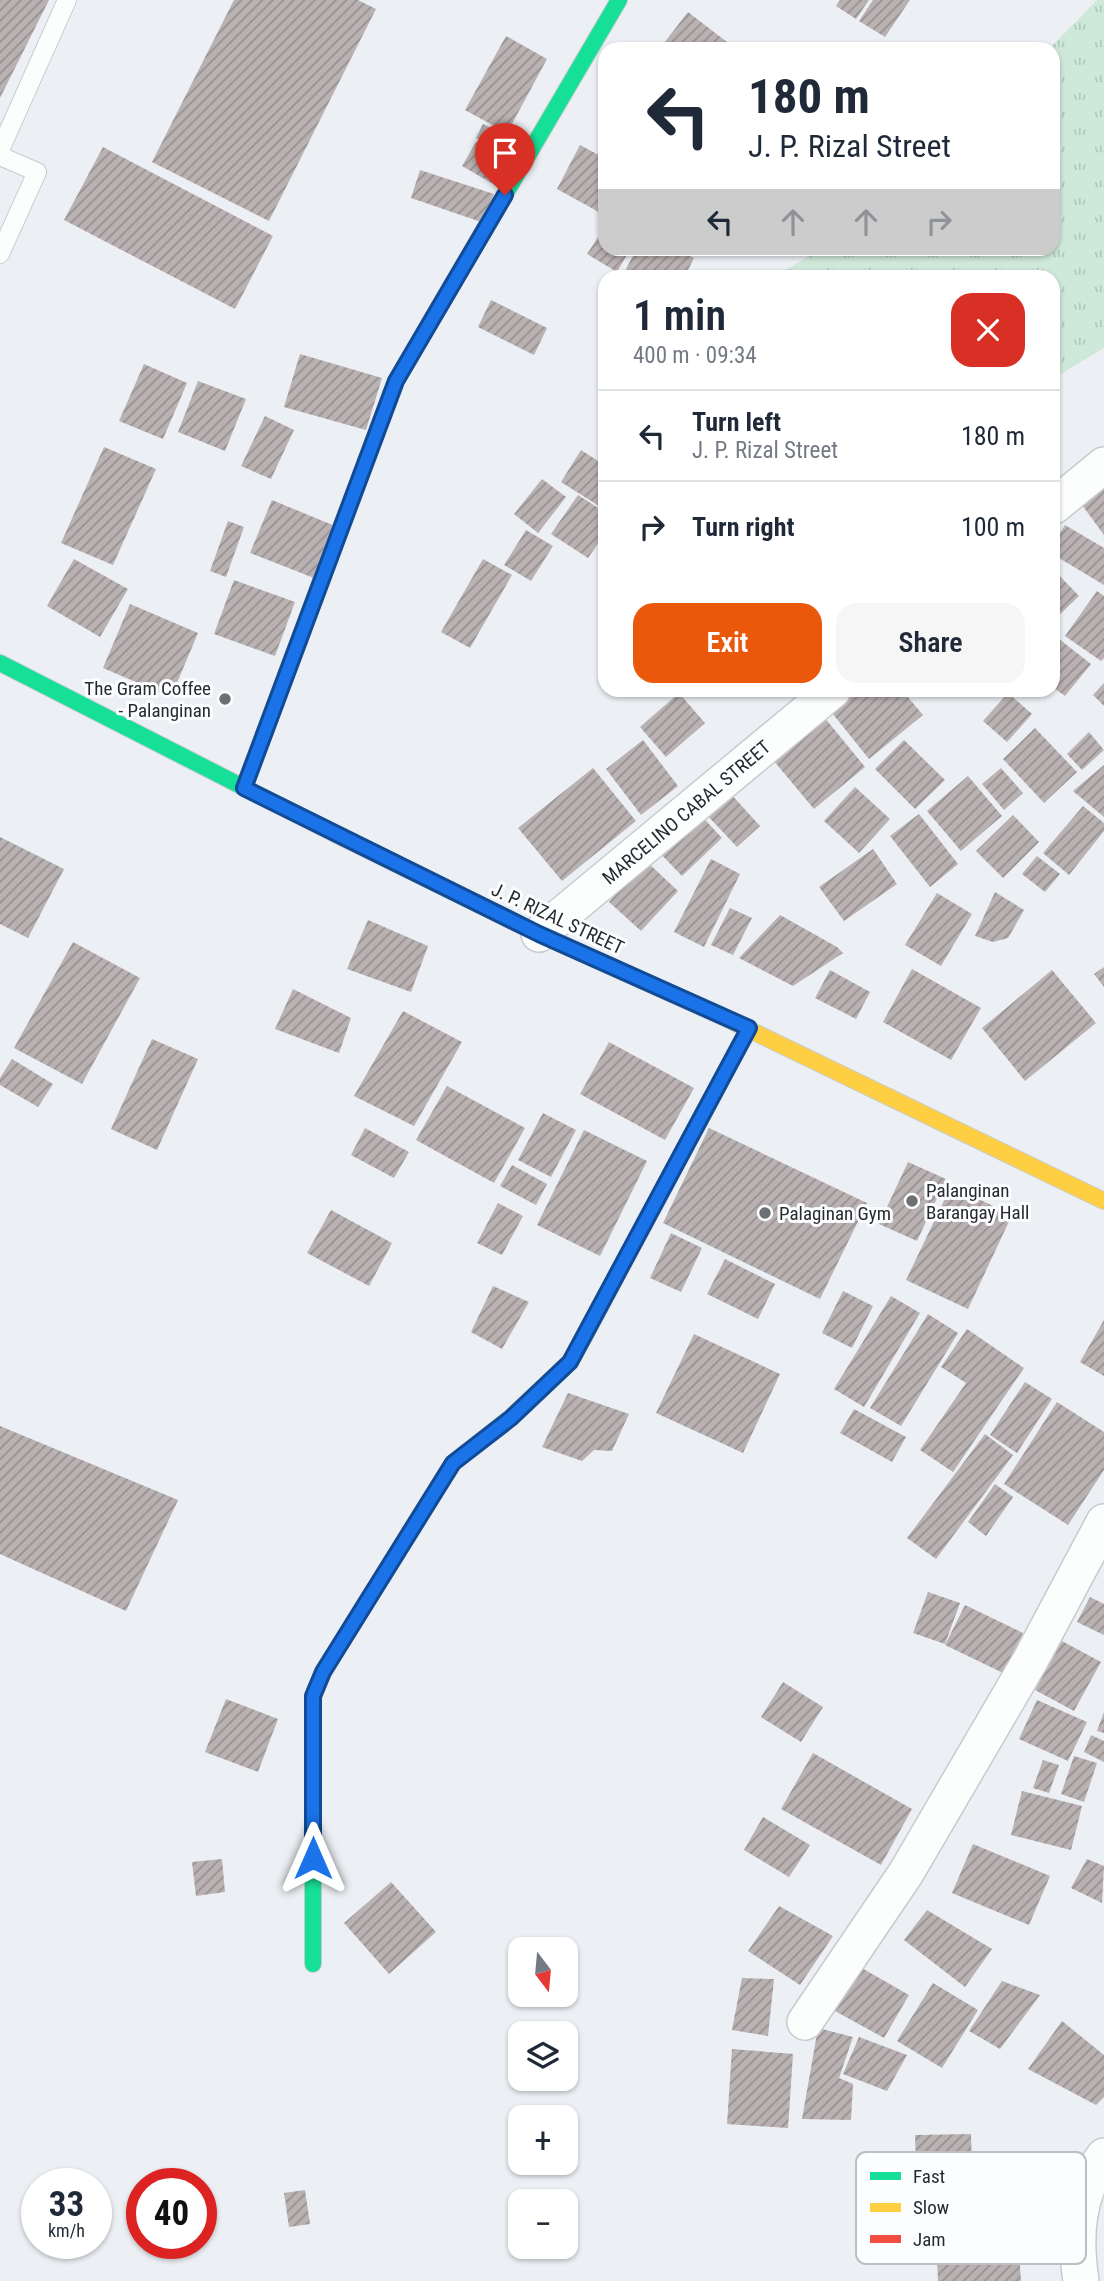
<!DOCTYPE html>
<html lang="en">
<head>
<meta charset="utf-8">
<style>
	:root { --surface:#fff; --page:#f6f6f7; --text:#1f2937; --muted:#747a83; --line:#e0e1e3; --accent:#ea580c }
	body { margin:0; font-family:"Roboto Condensed",sans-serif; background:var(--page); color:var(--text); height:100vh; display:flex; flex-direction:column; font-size:26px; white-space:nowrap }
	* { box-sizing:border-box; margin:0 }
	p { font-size:23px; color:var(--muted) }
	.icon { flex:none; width:38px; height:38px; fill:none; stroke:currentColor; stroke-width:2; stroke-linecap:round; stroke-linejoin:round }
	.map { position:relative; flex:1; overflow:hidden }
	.side { position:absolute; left:598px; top:270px; width:462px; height:427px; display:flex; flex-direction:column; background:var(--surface); border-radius:21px; box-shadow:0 2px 5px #0004 }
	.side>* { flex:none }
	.top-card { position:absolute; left:598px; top:42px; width:462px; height:214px; border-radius:21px; box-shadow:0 2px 5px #0004; background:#fff; color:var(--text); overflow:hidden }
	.needle { width:46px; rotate:164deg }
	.controls { position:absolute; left:508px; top:1937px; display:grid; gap:14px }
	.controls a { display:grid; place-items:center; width:70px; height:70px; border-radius:14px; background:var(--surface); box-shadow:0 2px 5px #0004; font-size:35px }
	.speed { position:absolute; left:21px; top:2168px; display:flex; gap:14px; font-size:35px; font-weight:700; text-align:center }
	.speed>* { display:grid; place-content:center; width:91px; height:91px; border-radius:50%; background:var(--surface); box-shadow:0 2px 5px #0004; line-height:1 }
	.speed small { font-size:18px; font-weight:400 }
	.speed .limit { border:10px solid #d22; background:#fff; color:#111 }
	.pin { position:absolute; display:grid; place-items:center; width:60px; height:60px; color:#fff; margin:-72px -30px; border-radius:50% 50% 50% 0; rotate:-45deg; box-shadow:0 0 7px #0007 }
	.pin .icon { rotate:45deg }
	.me { position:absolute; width:77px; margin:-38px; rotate:0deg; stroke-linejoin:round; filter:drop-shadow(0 0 5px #0008) }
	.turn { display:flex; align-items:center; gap:24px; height:147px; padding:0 35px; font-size:32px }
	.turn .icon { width:91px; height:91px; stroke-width:2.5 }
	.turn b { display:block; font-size:49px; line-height:60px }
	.lanes { display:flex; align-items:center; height:66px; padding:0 35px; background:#0003; justify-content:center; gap:35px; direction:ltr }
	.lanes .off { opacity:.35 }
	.round { display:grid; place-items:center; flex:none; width:74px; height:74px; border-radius:21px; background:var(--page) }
	.headline { display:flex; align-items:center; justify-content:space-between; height:119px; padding:0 35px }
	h1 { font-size:42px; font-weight:600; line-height:52px }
	.primary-button { display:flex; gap:14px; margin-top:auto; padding:14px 35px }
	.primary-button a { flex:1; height:80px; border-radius:21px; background:var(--accent); color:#fff; font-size:28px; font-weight:600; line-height:80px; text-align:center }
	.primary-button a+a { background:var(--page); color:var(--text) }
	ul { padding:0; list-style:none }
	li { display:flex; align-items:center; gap:21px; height:91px; padding:0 35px; border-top:2px solid var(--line) }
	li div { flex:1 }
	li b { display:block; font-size:26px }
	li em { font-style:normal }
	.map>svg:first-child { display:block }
	.grass { fill:url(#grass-tufts) }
	.building { fill:url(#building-hatch) }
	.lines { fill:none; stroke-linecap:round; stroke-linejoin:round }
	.lane-casing { stroke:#c8cbce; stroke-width:20 }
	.street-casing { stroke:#c8cbce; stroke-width:38 }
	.fast-casing { stroke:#c8cbce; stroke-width:18 }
	.slow-casing { stroke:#c8cbce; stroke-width:18 }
	.jam-casing { stroke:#c8cbce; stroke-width:18 }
	.lane { stroke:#fcfdfd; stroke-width:18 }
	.street { stroke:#fcfdfd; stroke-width:35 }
	.fast { stroke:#16e098; stroke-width:16 }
	.slow { stroke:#ffcf43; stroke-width:16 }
	.jam { stroke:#f24e42; stroke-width:16 }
	.route-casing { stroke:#114b97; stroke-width:18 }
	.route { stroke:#1a73e8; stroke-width:12 }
	.poi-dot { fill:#6d7073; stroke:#fcfdff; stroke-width:2.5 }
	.labels { text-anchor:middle; stroke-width:6; stroke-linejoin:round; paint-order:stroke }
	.poi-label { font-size:19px; fill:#282b2d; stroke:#fcfdff; text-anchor:start }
	.street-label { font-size:19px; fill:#282b2d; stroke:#fcfdff }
	.key { fill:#fcfdff; stroke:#bcbec0; stroke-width:2 }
	.key-label { font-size:19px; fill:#282b2d }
</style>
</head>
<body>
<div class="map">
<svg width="1104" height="2281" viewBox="0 0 1104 2281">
	<defs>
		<pattern id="grass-tufts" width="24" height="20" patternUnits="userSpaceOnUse" patternTransform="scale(1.75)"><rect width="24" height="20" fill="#cee9d9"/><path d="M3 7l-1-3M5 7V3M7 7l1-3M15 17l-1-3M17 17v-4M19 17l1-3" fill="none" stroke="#b1c8bb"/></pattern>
		<pattern id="building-hatch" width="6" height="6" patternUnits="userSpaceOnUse" patternTransform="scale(1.75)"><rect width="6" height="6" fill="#b9b1b2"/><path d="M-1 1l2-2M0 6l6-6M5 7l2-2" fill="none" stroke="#969091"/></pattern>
	</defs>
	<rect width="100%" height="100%" fill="#ecf0f4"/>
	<polygon class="grass" points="1097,0 1104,0 1104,348 1054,378 1054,276 775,276 821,249 1054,248 1054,49 1049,49"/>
	<g class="building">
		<polygon points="0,0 49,0 0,98"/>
		<polygon points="234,0 358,0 376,9 269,221 152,162"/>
		<polygon points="840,0 869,0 856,19 836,6"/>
		<polygon points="873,0 910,0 885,37 859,21"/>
		<polygon points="688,12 736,49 672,49 664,43"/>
		<polygon points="506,36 547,59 507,133 465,110"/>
		<polygon points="483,124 502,134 496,148 476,138"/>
		<polygon points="476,142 515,165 502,189 462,166"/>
		<polygon points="580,145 606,159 606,216 557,189"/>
		<polygon points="103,147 273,236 235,309 64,220"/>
		<polygon points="420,170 494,194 484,223 411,198"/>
		<polygon points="606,225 606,248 631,248 617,272 587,254"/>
		<polygon points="637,248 675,248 694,258 685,276 630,276 624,273"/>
		<polygon points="491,300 547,328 534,355 478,327"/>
		<polygon points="300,354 382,378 366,430 284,407"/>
		<polygon points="144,364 187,383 163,439 119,421"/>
		<polygon points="198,381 246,399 225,451 178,432"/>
		<polygon points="265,416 294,430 271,479 241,466"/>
		<polygon points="104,447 156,469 113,565 61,543"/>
		<polygon points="581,450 606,466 606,496 599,506 561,482"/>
		<polygon points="542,479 566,497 538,533 514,514"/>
		<polygon points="1104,488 1104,535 1082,505"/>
		<polygon points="578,495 606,513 606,532 588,558 551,534"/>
		<polygon points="272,500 335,526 314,578 250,553"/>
		<polygon points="228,521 244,527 226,577 210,571"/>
		<polygon points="1065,525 1104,548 1104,585 1054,555 1054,543"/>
		<polygon points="526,530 553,546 531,581 504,565"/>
		<polygon points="74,559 128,589 100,637 47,606"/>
		<polygon points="483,559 512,575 470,648 441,632"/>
		<polygon points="1054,570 1079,596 1054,620"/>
		<polygon points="234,580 295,602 275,656 214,634"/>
		<polygon points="1097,591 1104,596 1104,658 1101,661 1065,636"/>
		<polygon points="130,604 198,633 171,697 103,668"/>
		<polygon points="1054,635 1091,664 1065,696 1054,688"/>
		<polygon points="1104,683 1104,706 1093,695"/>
		<polygon points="851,690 902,690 923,715 869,759 828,708"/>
		<polygon points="679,693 705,723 666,757 640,727"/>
		<polygon points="1008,693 1032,714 1007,742 983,721"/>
		<polygon points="820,712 865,767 814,809 768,754"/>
		<polygon points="1035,728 1077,772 1044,803 1003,759"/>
		<polygon points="1089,732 1104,750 1082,770 1067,754"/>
		<polygon points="643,740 678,786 641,815 606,769"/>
		<polygon points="904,740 945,780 915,809 875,769"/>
		<polygon points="1104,765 1104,817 1073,791"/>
		<polygon points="593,768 636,821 562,881 518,828"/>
		<polygon points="1001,768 1023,793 1004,810 982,784"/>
		<polygon points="968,776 1002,816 961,851 927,811"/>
		<polygon points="855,787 890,819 859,853 824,821"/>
		<polygon points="730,793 760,826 737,847 706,814"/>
		<polygon points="1083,806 1104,823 1104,831 1069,875 1043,853"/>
		<polygon points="695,809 722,838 682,876 655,848"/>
		<polygon points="919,814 958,864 930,887 890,836"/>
		<polygon points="1013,815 1039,842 1003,878 976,851"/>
		<polygon points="0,837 64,869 28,938 0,924"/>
		<polygon points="873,849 897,884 844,921 819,887"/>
		<polygon points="1037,856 1060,874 1045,892 1022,874"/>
		<polygon points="711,859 740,874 704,947 674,932"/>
		<polygon points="646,861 678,891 641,931 609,902"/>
		<polygon points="995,892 1024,910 1008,938 993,942 975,936"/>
		<polygon points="937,893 972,914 941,966 905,945"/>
		<polygon points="730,908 752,918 733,955 711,945"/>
		<polygon points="780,915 837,947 843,953 793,986 739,958"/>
		<polygon points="368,920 428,946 411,992 347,969"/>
		<polygon points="73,942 140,978 82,1084 14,1048"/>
		<polygon points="1104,967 1104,987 1094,974"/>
		<polygon points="912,969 981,1008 951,1060 883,1022"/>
		<polygon points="830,970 870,992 856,1019 815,998"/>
		<polygon points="1052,970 1096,1023 1025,1081 982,1028"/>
		<polygon points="293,989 351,1018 339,1053 275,1029"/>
		<polygon points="403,1011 462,1042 414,1126 354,1096"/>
		<polygon points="152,1039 198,1059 157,1150 111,1129"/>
		<polygon points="609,1042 694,1088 665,1140 580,1094"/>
		<polygon points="12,1059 53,1084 38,1107 0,1085 0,1078"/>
		<polygon points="447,1086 525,1128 494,1183 416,1140"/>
		<polygon points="543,1113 576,1130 551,1177 518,1160"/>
		<polygon points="365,1128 409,1152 394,1178 351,1155"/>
		<polygon points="709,1128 867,1203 820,1299 663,1223"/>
		<polygon points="584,1130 647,1161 600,1256 537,1225"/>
		<polygon points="908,1162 946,1179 917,1241 879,1224"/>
		<polygon points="512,1165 547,1184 536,1205 500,1186"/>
		<polygon points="951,1186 1012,1215 968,1309 906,1280"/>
		<polygon points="498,1203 523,1216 502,1255 477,1243"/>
		<polygon points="331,1210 392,1243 369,1286 307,1253"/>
		<polygon points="671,1233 702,1248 681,1292 650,1278"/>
		<polygon points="725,1259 775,1284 758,1319 707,1294"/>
		<polygon points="493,1286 529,1302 502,1349 471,1332"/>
		<polygon points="843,1291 873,1306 852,1348 822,1333"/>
		<polygon points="891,1296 920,1313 864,1407 834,1389"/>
		<polygon points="928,1314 958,1333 901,1426 870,1408"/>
		<polygon points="1104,1320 1104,1376 1080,1362"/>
		<polygon points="967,1329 1024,1368 953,1472 920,1450 966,1383 941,1367"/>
		<polygon points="694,1334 780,1374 743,1453 656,1413"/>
		<polygon points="1025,1382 1052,1399 1017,1453 990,1435"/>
		<polygon points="568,1393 629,1414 612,1451 594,1450 582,1461 542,1447"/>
		<polygon points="1057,1402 1104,1432 1104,1470 1068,1525 1004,1484"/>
		<polygon points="854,1409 906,1437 892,1462 840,1433"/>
		<polygon points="0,1426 178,1500 126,1611 0,1554"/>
		<polygon points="985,1434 1013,1455 936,1559 907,1538"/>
		<polygon points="995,1484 1013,1497 986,1536 968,1522"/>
		<polygon points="928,1592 960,1603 945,1644 913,1633"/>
		<polygon points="1090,1597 1104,1604 1104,1635 1077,1622"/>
		<polygon points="965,1605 1023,1633 1003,1673 945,1645"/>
		<polygon points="1062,1641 1101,1662 1074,1711 1035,1690"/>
		<polygon points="783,1682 823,1707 801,1742 761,1717"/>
		<polygon points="226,1699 278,1719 258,1772 205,1752"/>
		<polygon points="1037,1700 1087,1722 1068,1761 1019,1739"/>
		<polygon points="1104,1712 1104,1733 1097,1731"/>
		<polygon points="1091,1735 1104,1741 1104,1762 1084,1752"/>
		<polygon points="813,1753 912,1809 881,1865 781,1809"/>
		<polygon points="1074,1756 1097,1763 1084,1802 1061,1794"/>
		<polygon points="1043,1760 1059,1765 1049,1793 1033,1788"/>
		<polygon points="1022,1791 1082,1806 1071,1850 1011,1835"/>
		<polygon points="763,1817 810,1845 789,1877 744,1850"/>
		<polygon points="973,1844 1050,1876 1029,1925 952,1893"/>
		<polygon points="222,1859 225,1892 196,1896 192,1862"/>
		<polygon points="1087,1859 1104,1866 1102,1903 1071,1888"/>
		<polygon points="391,1882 436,1932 389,1974 344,1923"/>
		<polygon points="779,1906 833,1936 800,1985 748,1951"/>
		<polygon points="927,1910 992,1949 965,1987 904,1940"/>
		<polygon points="860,1967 909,1995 884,2038 835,2011"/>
		<polygon points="742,1978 774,1979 768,2036 732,2030"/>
		<polygon points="1002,1981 1040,1995 1000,2049 969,2031"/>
		<polygon points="933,1983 978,2010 942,2068 897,2041"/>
		<polygon points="1062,2021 1104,2055 1104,2097 1096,2105 1028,2069"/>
		<polygon points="818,2028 853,2037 839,2078 853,2084 851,2120 802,2119"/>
		<polygon points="859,2037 907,2055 887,2091 843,2074"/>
		<polygon points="732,2049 793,2054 788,2128 727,2124"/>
		<polygon points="971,2134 973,2199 917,2198 915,2135"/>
		<polygon points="305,2190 310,2224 289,2227 284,2193"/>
		<polygon points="1019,2253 1021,2281 938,2281 937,2259"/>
	</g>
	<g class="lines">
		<defs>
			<g id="lane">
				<polyline points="0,150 67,0"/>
				<polyline points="0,156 37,172 0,254"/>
			</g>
			<g id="street">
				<polyline points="1054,506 1104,465"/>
				<polyline points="539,934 833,690"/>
				<polyline points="805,2022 906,1873 1031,1659 1104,1522"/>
				<path d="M 1081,2281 C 1074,2235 1077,2194 1104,2156"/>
			</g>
			<g id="fast">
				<polyline points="436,312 619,0"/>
				<polyline points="0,663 343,838"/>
				<polyline points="313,1964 313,1697 323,1672 453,1463 511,1417 570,1362 584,1337"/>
			</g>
			<g id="slow">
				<polyline points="244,787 396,381 436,312"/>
				<polyline points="723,1017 1104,1201"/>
				<polyline points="584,1337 749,1028"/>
			</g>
			<polyline id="jam" points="343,838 539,934 723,1017"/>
		</defs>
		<use href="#lane" class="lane-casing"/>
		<use href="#street" class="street-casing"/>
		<use href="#fast" class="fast-casing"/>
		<use href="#slow" class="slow-casing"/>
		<use href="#jam" class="jam-casing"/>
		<use href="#lane" class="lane"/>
		<use href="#street" class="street"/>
		<use href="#fast" class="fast"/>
		<use href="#slow" class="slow"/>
		<use href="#jam" class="jam"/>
	</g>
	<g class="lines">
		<defs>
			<polyline id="route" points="313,1858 313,1696 323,1672 453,1463 511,1418 570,1362 749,1028 539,934 244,788 396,381 505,195"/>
		</defs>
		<use href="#route" class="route-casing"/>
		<use href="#route" class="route"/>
	</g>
	<g class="poi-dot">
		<circle cx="225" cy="699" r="7"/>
		<circle cx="912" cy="1201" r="7"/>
		<circle cx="765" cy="1213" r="7"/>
	</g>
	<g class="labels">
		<g class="poi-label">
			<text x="211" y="695" text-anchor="end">The Gram Coffee<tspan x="211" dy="22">- Palanginan</tspan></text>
			<text x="926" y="1197">Palanginan<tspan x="926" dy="22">Barangay Hall</tspan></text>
			<text x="779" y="1220">Palaginan Gym</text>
		</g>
		<g class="street-label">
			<text transform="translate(686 812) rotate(-40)" y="7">MARCELINO CABAL STREET</text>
			<text transform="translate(558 918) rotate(25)" y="7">J. P. RIZAL STREET</text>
		</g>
	</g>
	<rect x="856" y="2152" width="230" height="112" rx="10" class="key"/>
	<rect x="870" y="2172" width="31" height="8" fill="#16e098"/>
	<rect x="870" y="2203" width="31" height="9" fill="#ffcf43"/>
	<rect x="870" y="2235" width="31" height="8" fill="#f24e42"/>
	<g class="key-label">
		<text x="913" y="2183">Fast</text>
		<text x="913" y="2214">Slow</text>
		<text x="913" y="2246">Jam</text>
	</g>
</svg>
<div class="controls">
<a><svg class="needle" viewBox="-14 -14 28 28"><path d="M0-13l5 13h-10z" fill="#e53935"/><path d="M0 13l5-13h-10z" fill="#747a83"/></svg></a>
<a><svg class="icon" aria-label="layers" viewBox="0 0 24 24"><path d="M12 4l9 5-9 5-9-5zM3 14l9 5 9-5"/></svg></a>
<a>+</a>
<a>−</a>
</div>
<div class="speed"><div>33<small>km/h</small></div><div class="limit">40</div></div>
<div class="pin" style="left:505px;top:195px;background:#d93025"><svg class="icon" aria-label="arrive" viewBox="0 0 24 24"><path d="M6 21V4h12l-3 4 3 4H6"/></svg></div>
<svg class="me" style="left:313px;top:1858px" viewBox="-20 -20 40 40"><path d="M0-17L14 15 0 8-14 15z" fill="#1a73e8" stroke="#fff" stroke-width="4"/></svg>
<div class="top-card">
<div class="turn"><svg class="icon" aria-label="left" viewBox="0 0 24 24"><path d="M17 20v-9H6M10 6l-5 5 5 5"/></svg><div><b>180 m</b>J. P. Rizal Street</div></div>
<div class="lanes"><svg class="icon" aria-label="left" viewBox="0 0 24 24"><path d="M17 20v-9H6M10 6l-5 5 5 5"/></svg><svg class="icon off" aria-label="ahead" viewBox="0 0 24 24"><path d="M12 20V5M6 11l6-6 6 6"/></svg><svg class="icon off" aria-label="ahead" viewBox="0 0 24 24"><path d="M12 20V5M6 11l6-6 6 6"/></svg><svg class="icon off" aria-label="right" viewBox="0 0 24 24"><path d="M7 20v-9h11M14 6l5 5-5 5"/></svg></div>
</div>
<section class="side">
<div class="headline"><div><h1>1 min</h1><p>400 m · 09:34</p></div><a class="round" style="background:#d93025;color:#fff"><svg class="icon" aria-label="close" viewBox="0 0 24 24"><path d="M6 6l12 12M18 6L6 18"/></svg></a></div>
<ul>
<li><svg class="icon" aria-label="left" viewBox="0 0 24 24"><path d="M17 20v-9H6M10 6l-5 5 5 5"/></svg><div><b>Turn left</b><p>J. P. Rizal Street</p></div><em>180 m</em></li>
<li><svg class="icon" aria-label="right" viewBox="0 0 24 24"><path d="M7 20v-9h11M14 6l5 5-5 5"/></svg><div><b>Turn right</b></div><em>100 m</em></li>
</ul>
<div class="primary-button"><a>Exit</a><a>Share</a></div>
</section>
</div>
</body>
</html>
